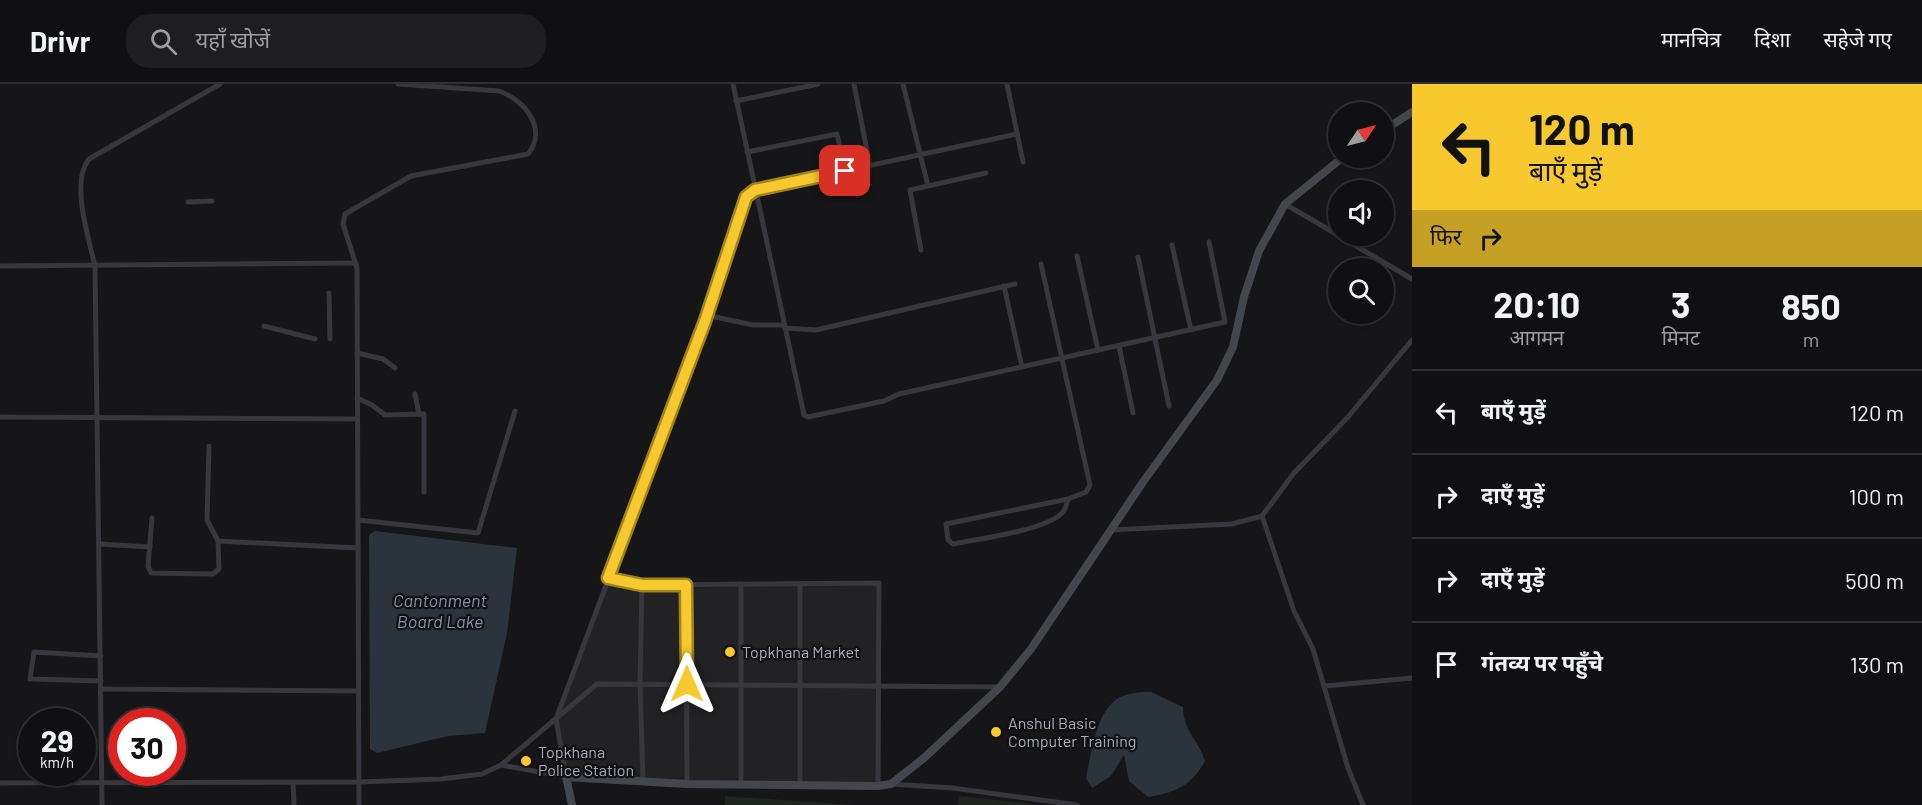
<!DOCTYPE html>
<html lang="hi">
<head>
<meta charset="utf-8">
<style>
	:root { --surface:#101012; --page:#1e1e20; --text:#f1f3f6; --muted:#9c9d9f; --line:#303032 }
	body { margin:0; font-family:Barlow,"Noto Sans Devanagari",sans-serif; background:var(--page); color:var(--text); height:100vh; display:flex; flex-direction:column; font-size:22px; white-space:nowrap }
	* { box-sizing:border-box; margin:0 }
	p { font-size:20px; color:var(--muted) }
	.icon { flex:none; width:33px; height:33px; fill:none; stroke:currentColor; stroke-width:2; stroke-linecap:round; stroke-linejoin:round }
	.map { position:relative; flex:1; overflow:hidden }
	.details { display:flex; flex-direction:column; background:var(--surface); width:510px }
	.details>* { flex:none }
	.hud { background:#f7c92e; color:#111; overflow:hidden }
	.needle { width:39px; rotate:55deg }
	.tools { position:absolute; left:1328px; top:18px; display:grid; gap:12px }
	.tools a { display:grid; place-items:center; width:66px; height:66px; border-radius:50%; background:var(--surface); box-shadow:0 2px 4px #0004,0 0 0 2px var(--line); font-size:30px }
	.speed { position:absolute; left:18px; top:624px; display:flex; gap:12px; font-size:30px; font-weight:700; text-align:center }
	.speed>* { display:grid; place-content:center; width:78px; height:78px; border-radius:50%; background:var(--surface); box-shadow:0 2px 4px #0004,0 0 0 2px var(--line); line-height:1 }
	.speed small { font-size:15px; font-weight:400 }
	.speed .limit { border:9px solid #d22; background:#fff; color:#111 }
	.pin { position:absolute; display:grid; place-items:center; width:51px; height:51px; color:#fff; margin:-26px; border-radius:12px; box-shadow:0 3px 9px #0006 }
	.me { position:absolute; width:66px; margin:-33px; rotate:0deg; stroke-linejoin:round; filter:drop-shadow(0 0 4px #0008) }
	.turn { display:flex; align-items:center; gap:21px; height:126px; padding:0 18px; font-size:27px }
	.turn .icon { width:78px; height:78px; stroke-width:2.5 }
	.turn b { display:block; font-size:42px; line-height:51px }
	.then { display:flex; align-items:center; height:57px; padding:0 18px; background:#0003; gap:12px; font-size:22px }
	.eta { display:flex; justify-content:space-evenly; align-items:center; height:102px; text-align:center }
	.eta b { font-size:36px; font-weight:700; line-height:42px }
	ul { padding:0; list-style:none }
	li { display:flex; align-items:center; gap:18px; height:84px; padding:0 18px; border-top:2px solid var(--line) }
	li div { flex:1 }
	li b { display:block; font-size:22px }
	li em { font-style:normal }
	header { display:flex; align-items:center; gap:36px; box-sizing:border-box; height:84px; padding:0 30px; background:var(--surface); border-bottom:2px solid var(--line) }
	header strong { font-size:28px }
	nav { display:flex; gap:33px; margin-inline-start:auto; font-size:21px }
	.search { width:420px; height:54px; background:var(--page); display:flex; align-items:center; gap:15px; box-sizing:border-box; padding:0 21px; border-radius:24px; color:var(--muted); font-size:22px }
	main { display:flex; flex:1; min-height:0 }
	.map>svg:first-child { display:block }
	.built { fill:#222225 }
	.green { fill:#1e261f }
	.water { fill:#2b333c }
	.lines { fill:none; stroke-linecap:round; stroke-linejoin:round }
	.street { stroke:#37373d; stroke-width:5 }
	.secondary { stroke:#44464d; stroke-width:8 }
	.route-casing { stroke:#a1831e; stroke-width:15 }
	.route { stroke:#f7c92e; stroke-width:10 }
	.poi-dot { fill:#f7c92e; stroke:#111113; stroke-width:2 }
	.labels { text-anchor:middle; stroke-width:4.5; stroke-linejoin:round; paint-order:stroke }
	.poi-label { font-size:16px; fill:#a7abb8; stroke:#111113; text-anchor:start }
	.water-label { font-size:18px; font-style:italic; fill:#7d95b4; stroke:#111113 }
</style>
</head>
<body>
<header>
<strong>Drivr</strong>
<div class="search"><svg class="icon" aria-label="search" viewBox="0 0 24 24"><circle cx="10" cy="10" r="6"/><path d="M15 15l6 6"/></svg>यहाँ खोजें</div>
<nav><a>मानचित्र</a><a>दिशा</a><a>सहेजे गए</a></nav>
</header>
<main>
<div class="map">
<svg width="1412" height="721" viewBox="0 0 1412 721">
	<rect width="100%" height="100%" fill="#161618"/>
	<polygon class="built" points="608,494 642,501 879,499 878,702 566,693 556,635"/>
	<g class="green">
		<polygon points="725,712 852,721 725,721"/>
		<polygon points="959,712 1040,721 958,721"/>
	</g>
	<g class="water">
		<polygon points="375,447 517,464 507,549 485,649 448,652 377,669 370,665 369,451"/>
		<path d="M 1151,608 L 1183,623 C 1184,650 1198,654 1205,677 C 1191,702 1175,709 1148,713 L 1129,697 L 1124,671 L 1111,692 L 1092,704 L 1086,694 C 1091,671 1095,636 1112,619 C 1121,609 1139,608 1151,608 Z"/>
	</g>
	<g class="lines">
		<g class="street">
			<polyline points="733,0 804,331 808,333 884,317 899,310 1225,238 1209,158"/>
			<polyline points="854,0 870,82"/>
			<polyline points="903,0 928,102"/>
			<polyline points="1007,0 1023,78"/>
			<polyline points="736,17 818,0"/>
			<polyline points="747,68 837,50 845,87"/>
			<polyline points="188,118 212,117"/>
			<polyline points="1285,120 1338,151"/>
			<polyline points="1339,152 1412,195"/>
			<polyline points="1172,161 1191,246"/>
			<polyline points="921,166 910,106 986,89"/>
			<polyline points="1077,172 1098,266"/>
			<polyline points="1138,173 1169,322"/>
			<path d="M 1041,180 L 1090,401 L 1086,408 L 1068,415 L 946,440 L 948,456 L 953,460 C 978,455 1048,446 1063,428 C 1066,424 1067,419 1068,415"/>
			<polyline points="0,182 356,179"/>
			<polyline points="1004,202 1022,283"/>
			<polyline points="329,209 330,255"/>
			<polyline points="706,231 753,241 784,241"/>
			<polyline points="264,242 315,255"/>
			<polyline points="785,244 816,246 1015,200"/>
			<polyline points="1119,262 1133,329"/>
			<polyline points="357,269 383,275 395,284"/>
			<polyline points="415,310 419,330"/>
			<polyline points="357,314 372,321 385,331 424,330 424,408"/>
			<polyline points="0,333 357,335"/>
			<polyline points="152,434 148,482 151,489 213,490 219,485 218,457 207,436 209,362"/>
			<polyline points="358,436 478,449 515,327"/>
			<polyline points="1110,446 1232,440 1262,432"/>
			<polyline points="218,457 358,464"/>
			<polyline points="100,460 150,463"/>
			<polyline points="608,494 642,501 879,499 878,702"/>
			<polyline points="741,500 741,700"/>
			<polyline points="800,500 800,701"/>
			<polyline points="642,501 640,599 643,697"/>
			<polyline points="686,501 687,700"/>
			<polyline points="101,572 34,568 30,595 101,597"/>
			<polyline points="1325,602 1412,594"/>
			<polyline points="101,605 358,607"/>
			<polyline points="501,681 566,693 556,635 705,237 746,113 755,106 1017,50"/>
			<polyline points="293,698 294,721"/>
			<polyline points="0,699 359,698 441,695 482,690 501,681 597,600 999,603"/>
			<polyline points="891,700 953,704 1077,721"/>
			<path d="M 102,721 L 95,182 C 89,155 70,98 89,75 L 220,0"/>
			<path d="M 359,721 L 357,184 L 343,140 L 345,130 L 411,92 L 528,70 C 548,45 525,16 499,7 L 398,0"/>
			<polyline points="1363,721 1348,684 1313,565 1294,527 1262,432 1294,389 1348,333 1412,256"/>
		</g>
		<g class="secondary">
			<polyline points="1383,47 1412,28"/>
			<polyline points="572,721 566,693 687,700 878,702 891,700 924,674 1000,603 1031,565 1143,398 1217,296 1233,263 1244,213 1259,167 1285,120 1342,74"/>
		</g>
	</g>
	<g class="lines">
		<defs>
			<polyline id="route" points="687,600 686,501 642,501 608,494 705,237 746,113 755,106 845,87"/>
		</defs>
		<use href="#route" class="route-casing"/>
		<use href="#route" class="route"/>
	</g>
	<g class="poi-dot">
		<circle cx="730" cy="568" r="6"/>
		<circle cx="996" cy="648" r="6"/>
		<circle cx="526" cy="677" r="6"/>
	</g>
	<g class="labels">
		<g class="poi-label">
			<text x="742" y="574">Topkhana Market</text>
			<text x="1008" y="645">Anshul Basic<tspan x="1008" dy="18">Computer Training</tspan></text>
			<text x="538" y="674">Topkhana<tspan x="538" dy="18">Police Station</tspan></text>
		</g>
		<g class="water-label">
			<text x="440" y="523">Cantonment<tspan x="440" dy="21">Board Lake</tspan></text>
		</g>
	</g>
</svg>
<div class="tools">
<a><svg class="needle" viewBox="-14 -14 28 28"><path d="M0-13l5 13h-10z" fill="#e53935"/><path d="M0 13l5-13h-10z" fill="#9c9d9f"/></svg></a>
<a><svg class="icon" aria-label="sound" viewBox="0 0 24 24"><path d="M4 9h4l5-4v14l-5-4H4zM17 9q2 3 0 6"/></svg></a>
<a><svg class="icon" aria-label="search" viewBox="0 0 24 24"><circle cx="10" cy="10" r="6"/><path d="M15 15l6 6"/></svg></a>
</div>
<div class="speed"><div>29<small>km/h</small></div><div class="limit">30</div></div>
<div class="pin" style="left:845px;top:87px;background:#d93025"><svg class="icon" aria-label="arrive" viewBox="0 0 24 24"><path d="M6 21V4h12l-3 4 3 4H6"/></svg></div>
<svg class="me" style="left:687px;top:600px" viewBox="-20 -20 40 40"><path d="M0-17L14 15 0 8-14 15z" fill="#f7c92e" stroke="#fff" stroke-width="4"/></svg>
</div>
<section class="details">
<div class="hud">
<div class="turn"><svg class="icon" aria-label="left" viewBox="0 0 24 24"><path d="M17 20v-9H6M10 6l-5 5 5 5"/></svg><div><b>120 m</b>बाएँ मुड़ें</div></div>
<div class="then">फिर<svg class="icon" aria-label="right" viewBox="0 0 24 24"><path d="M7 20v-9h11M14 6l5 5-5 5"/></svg></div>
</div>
<div class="eta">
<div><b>20:10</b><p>आगमन</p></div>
<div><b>3</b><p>मिनट</p></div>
<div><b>850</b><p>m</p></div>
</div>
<ul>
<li><svg class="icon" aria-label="left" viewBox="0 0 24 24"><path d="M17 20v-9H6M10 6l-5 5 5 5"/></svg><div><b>बाएँ मुड़ें</b></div><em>120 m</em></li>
<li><svg class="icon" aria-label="right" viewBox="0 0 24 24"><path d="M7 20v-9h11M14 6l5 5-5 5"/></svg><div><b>दाएँ मुड़ें</b></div><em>100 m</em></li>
<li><svg class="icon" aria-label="right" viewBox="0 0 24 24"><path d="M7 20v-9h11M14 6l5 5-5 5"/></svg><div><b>दाएँ मुड़ें</b></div><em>500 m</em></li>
<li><svg class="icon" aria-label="arrive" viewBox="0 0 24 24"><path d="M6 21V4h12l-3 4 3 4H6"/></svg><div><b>गंतव्य पर पहुँचे</b></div><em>130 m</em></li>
</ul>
</section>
</main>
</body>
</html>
